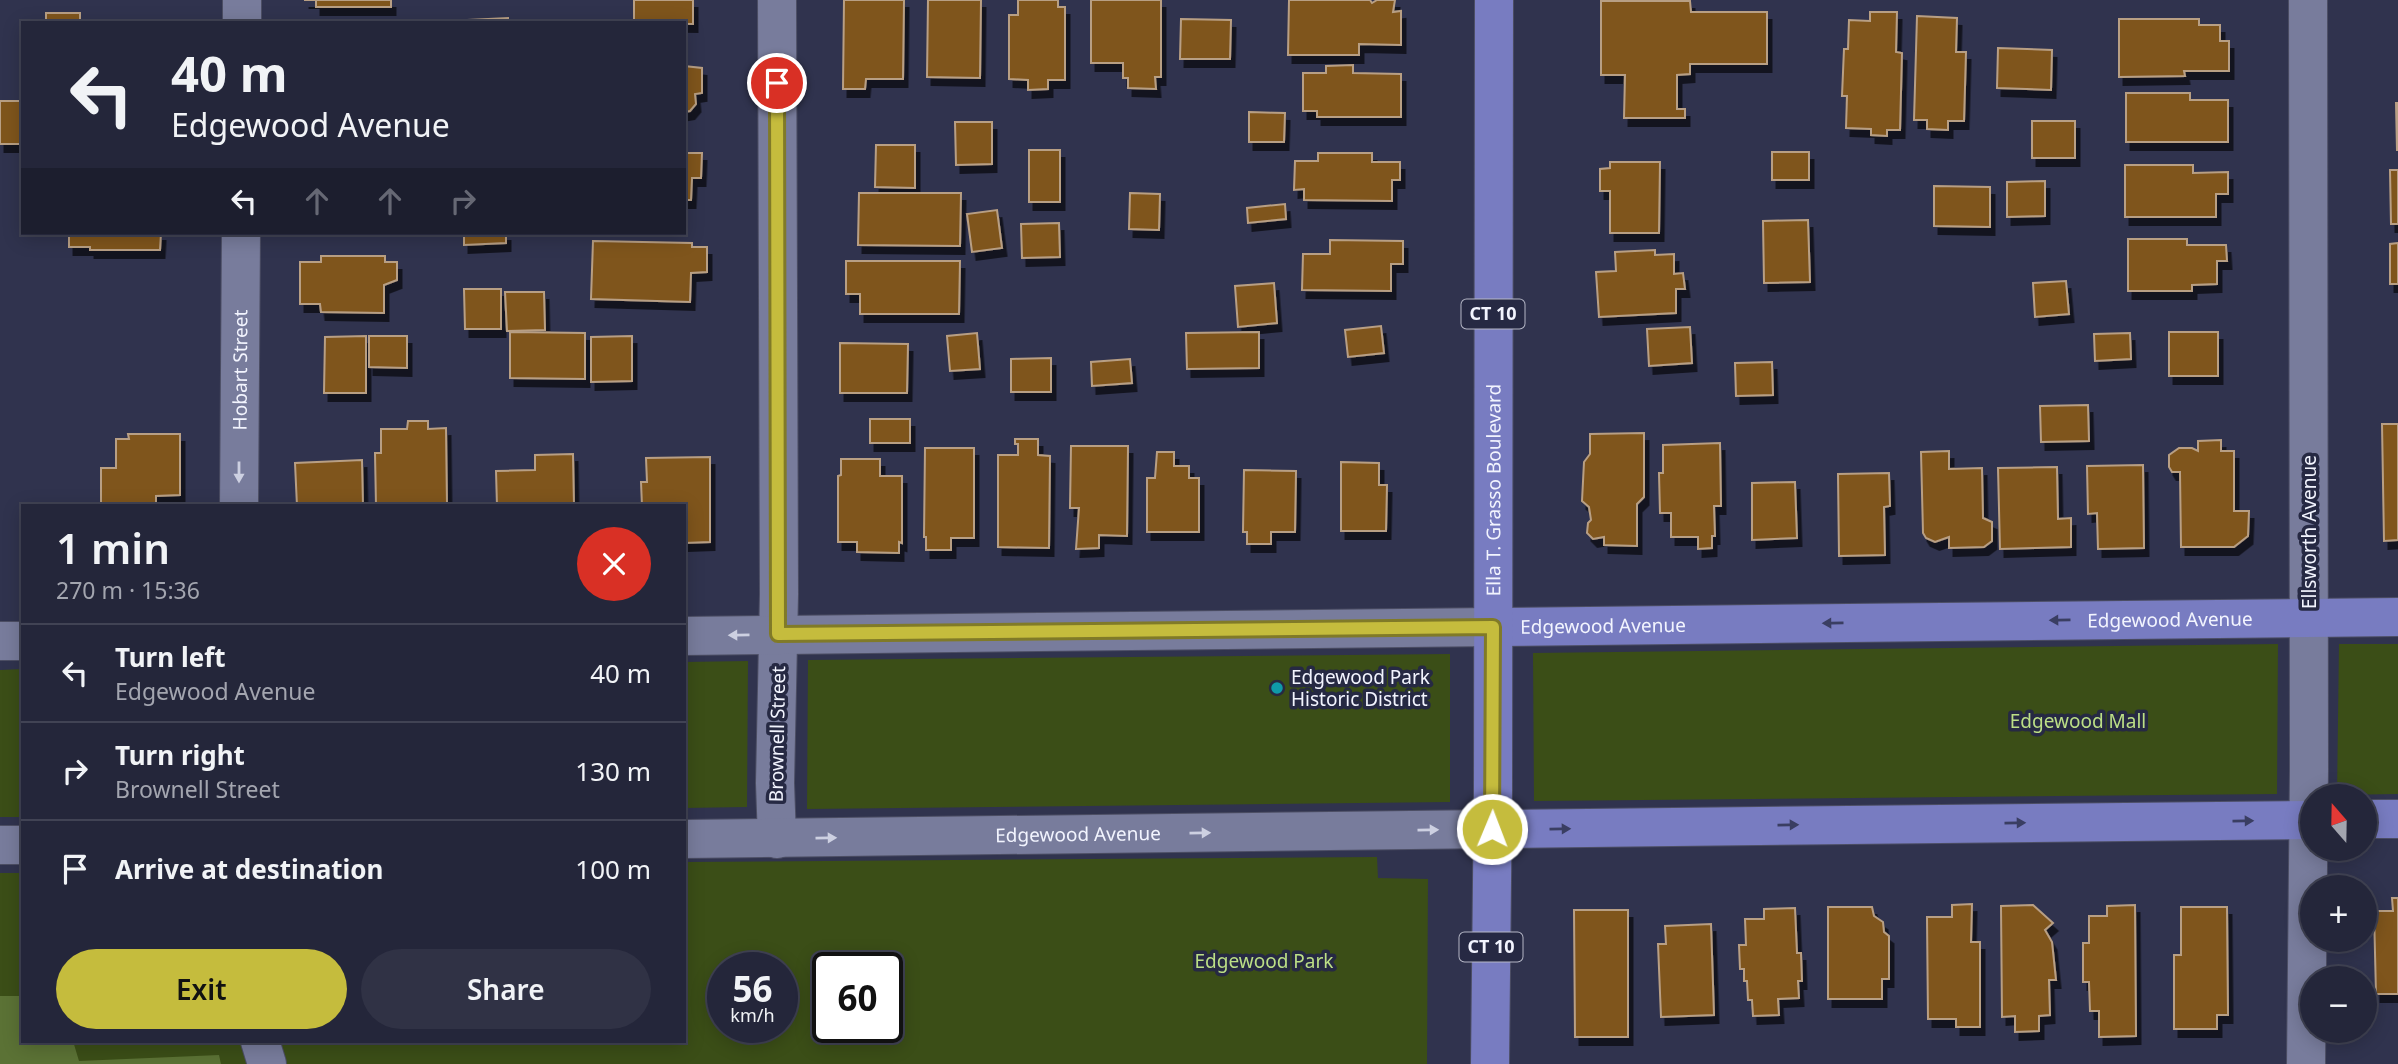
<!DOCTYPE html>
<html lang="en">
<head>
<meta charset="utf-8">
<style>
	:root { --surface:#24263a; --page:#303245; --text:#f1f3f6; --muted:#a3a5af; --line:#414354; --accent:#c5bc3d }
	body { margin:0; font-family:"Noto Sans",sans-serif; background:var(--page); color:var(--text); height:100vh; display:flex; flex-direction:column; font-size:26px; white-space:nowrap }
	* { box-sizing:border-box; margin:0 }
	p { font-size:23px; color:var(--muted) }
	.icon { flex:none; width:38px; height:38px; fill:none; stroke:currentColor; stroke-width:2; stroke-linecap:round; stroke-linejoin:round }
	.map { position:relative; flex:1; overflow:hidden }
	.drawer { position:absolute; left:21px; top:504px; width:665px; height:539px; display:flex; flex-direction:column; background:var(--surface); border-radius:0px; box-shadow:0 4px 18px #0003,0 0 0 2px var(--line) }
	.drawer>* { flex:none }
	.top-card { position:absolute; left:21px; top:21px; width:665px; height:214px; border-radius:0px; box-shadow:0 4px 18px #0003,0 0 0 2px var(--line); background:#24263a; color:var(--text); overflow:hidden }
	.needle { width:46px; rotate:340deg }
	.tools { position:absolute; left:2300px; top:784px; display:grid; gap:14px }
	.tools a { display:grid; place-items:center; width:77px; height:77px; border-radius:50%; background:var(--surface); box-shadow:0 4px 18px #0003,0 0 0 2px var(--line); font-size:35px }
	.speed { position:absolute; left:707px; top:952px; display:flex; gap:14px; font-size:35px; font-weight:700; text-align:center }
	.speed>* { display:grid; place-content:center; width:91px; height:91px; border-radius:50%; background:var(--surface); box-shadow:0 4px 18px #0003,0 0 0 2px var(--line); line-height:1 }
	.speed small { font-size:18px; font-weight:400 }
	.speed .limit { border:4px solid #111; border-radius:10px; background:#fff; color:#111 }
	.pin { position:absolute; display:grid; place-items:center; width:60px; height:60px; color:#fff; margin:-30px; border:4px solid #fff; border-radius:50%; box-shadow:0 2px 7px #0007 }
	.me { position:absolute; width:77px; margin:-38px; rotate:1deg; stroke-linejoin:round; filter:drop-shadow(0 0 5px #0008) }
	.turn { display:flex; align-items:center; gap:24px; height:147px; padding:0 35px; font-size:32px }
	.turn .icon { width:91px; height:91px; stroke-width:2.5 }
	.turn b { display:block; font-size:49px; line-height:60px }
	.lanes { display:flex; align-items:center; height:66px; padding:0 35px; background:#0003; justify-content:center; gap:35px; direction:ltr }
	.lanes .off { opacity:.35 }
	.round { display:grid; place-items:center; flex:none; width:74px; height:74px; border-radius:37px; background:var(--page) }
	.head { display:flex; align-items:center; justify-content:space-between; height:119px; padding:0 35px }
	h1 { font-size:42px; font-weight:600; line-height:52px }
	.button { display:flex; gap:14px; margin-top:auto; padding:14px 35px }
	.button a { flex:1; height:80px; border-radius:42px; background:var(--accent); color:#111; font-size:28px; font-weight:600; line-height:80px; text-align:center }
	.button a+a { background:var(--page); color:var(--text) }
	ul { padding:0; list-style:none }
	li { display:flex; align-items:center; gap:21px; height:98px; padding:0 35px; border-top:2px solid var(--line) }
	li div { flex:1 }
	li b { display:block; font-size:26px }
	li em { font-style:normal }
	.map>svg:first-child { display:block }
	.green { fill:#3b4e17; fill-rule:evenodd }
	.forest { fill:#5b7235 }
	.building { fill:#7f541c; stroke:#b89f84; stroke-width:2; filter:url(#shadow) }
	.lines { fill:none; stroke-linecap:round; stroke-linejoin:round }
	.minor-casing { stroke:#4c4e64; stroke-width:40 }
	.major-casing { stroke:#4c4e64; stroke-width:40 }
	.minor { stroke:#787c9c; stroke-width:38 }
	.major { stroke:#787cc1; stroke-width:38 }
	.oneway { fill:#cdd0e1 }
	.oneway2 { fill:#3a3e62 }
	.route-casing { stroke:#807a28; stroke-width:18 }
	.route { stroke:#c5bc3d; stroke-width:12 }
	.culture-dot { fill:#0f9aa8; stroke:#262943; stroke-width:2.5 }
	.labels { text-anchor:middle; stroke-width:7; stroke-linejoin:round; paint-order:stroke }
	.shield { fill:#262943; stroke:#b5b7c6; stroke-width:2 }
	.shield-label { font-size:18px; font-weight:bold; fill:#f2f4fe }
	.street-label { font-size:19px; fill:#f2f4fe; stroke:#262943 }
	.poi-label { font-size:19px; fill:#f2f4fe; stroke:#262943; text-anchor:start }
	.park-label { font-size:19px; fill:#bcdf86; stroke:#262943 }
</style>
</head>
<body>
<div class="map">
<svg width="2398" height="1064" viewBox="0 0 2398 1064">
	<defs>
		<filter id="shadow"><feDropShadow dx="4.5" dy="8" stdDeviation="0" flood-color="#0009"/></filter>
	</defs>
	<rect width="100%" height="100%" fill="#30334e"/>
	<g class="green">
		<polygon points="2278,644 2277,794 1534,801 1533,653"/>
		<polygon points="2339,644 2398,644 2398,794 2337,795"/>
		<polygon points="1450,654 1450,802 807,809 808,660"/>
		<polygon points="748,661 747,807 684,808 684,662"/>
		<polygon points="23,669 23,817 0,817 0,670"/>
		<path d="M 1377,857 L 1378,878 L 1428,879 L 1427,1064 L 0,1064 L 0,873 L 23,873 L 23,1041 L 684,1041 L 684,862 ZM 723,968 L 782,968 L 782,1027 L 723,1027 ZM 828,968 L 887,968 L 887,1027 L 828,1027 Z"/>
	</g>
	<polygon class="forest" points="0,996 23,996 23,1041 73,1041 79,1061 219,1055 221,1064 0,1064"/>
	<g class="building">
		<polygon points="304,0 391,0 391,7 316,7 316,0"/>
		<polygon points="634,0 693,0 693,24 634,23"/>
		<polygon points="844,0 904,0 903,79 866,79 865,89 843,89"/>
		<polygon points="928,0 981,0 980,78 927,77"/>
		<polygon points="1018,0 1058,0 1058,7 1065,7 1065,80 1048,80 1048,89 1028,90 1028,80 1009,79 1009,15 1018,15"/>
		<polygon points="1091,0 1161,0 1161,77 1155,77 1156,89 1128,88 1128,78 1123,78 1123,63 1091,63"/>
		<polygon points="1289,0 1370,0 1372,3 1377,0 1395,0 1393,12 1401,11 1401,45 1359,44 1359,55 1288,55"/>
		<polygon points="1601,1 1690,1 1691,12 1767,12 1767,64 1690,64 1690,74 1677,75 1677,109 1685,109 1685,118 1624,118 1625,75 1601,75"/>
		<polygon points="1870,12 1897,12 1896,52 1902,53 1900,130 1887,130 1887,136 1871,135 1871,129 1846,128 1847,96 1842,96 1844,49 1848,49 1849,20 1870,21"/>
		<rect x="46" y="13" width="34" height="10"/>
		<polygon points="1917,16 1957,18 1956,52 1966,52 1964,121 1948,121 1948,130 1927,129 1927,120 1914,120"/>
		<polygon points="508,18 508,23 468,23 468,20"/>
		<polygon points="1181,19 1231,20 1230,59 1180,59"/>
		<polygon points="2119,19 2199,19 2199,25 2220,25 2220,41 2229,41 2229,71 2184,71 2185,76 2119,77"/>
		<polygon points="1998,48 2052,50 2051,90 1997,88"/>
		<polygon points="1353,65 1353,73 1401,74 1401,117 1317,117 1317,111 1303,111 1303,73 1326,73 1326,66"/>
		<polygon points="684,66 702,68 702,93 695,94 696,104 690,111 684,112"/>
		<polygon points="2126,93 2190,93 2190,100 2228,100 2228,142 2126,142"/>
		<rect x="0" y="101" width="23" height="43"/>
		<polygon points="2396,103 2398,103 2398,150 2397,150"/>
		<polygon points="1249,112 1285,113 1284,142 1249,142"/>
		<rect x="2032" y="121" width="43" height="37"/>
		<polygon points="955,122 992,122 992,164 956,165"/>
		<polygon points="876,145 915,145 915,188 875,187"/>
		<rect x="1029" y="150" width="31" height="52"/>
		<rect x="1772" y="152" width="37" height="28"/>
		<polygon points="684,153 702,153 701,178 692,178 691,200 684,200"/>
		<polygon points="1318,153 1372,153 1372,162 1400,162 1400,180 1392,180 1392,201 1304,200 1304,189 1294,190 1295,161 1318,161"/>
		<polygon points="1610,162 1660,162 1659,233 1610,233 1610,191 1600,191 1600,169 1610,168"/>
		<polygon points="2125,165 2193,165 2193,173 2228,172 2228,194 2216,194 2216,217 2125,217"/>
		<polygon points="2390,170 2398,170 2398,224 2391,224"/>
		<polygon points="2045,181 2045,216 2007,217 2007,182"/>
		<polygon points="1934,186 1990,187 1990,227 1934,226"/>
		<polygon points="859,193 961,193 960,246 858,245"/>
		<polygon points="1130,193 1160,194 1159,230 1129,229"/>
		<polygon points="1285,204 1286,219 1248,223 1247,208"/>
		<polygon points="997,210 1002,248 972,252 967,214"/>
		<polygon points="1808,220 1810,282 1764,283 1763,221"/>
		<polygon points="1059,223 1060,257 1022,258 1021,224"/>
		<polygon points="69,233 161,233 160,250 90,250 90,247 69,247"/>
		<polygon points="464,233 506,233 506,243 464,245"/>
		<polygon points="2128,239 2187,239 2187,245 2226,245 2227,261 2217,261 2217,284 2192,285 2192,291 2128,291"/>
		<polygon points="1330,240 1403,241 1403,264 1391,264 1391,291 1302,290 1303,254 1330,254"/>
		<polygon points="593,241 692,243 692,247 707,247 707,272 691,273 690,302 591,299"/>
		<polygon points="2398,243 2398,284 2390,284 2390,244"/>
		<polygon points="1655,250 1655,255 1674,254 1674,274 1683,273 1685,289 1676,289 1676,313 1599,317 1596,272 1616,271 1615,252"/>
		<polygon points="321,256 385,256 385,262 397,262 397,280 384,285 384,313 321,312 320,304 300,304 300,262 321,262"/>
		<polygon points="846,261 960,261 959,314 860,314 860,294 846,294"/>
		<polygon points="2066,281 2069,314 2035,317 2033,283"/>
		<polygon points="1274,283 1277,323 1238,327 1235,286"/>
		<polygon points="464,289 501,289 501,329 465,329"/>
		<polygon points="505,292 544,292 545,330 507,331"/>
		<polygon points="1381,326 1384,353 1348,357 1345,330"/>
		<polygon points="1690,327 1692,363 1649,366 1647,329"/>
		<polygon points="510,332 585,333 585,379 510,378"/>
		<polygon points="1259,332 1259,368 1187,369 1186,333"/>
		<rect x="2169" y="332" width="49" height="44"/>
		<polygon points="977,333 980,369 950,371 947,336"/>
		<polygon points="2130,333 2131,359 2095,361 2094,334"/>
		<polygon points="366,336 366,393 324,393 325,337"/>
		<polygon points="369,336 407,336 407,368 369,367"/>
		<polygon points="632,336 632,381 591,382 591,337"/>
		<polygon points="840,343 908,344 907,393 840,393"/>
		<polygon points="1051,358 1051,392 1011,392 1011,359"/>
		<polygon points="1130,359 1132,383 1092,386 1091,362"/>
		<polygon points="1772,362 1773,395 1736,396 1735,363"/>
		<polygon points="2088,405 2089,441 2041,442 2040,406"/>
		<rect x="870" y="419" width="40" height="24"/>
		<polygon points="408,421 428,421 428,429 446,428 447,506 376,506 375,453 381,453 381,429 407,429"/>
		<polygon points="2382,424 2398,424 2398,540 2384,541"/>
		<polygon points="1644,433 1644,497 1637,504 1637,546 1604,545 1604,537 1593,539 1587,533 1588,523 1591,520 1589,507 1582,501 1584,462 1590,454 1590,434"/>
		<polygon points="128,434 180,434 180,495 156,496 156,506 101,506 101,468 116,468 116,439 129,439"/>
		<polygon points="1015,439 1038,439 1038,455 1050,456 1049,548 998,547 998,455 1018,455 1018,444 1015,444"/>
		<polygon points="2221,440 2221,451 2234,451 2234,511 2249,511 2248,536 2234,547 2181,547 2180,472 2172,472 2169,467 2169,455 2179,448 2192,448 2198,451 2198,441"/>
		<polygon points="1720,443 1721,506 1714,506 1715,536 1712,536 1712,548 1698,549 1698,537 1671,537 1671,513 1660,513 1659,473 1663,473 1663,445"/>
		<polygon points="1071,446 1128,446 1127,536 1099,535 1099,548 1076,549 1079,508 1070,508"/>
		<polygon points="925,448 974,448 974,538 951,538 951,550 926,550 926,537 924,537"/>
		<polygon points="1949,451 1949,469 1982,468 1983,518 1992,522 1992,541 1984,547 1949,548 1949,537 1935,542 1926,538 1923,533 1921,452"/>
		<polygon points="1157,452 1174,452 1174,466 1189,466 1189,478 1199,478 1199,532 1147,532 1147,478 1155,478"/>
		<polygon points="573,454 574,506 497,506 496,471 535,470 535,455"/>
		<polygon points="710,457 710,542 684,543 684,506 642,506 641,482 647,482 646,458"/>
		<polygon points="841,459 880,459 880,476 902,476 902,543 899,542 899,553 857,552 857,542 838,542 838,476 841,475"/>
		<polygon points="362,460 363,506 297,506 295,463"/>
		<polygon points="1341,462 1379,463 1379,485 1387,485 1386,531 1341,531"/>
		<polygon points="2143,465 2144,548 2098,549 2097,513 2088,514 2087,466"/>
		<polygon points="2057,467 2058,519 2071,518 2071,547 2000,549 1998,468"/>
		<polygon points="1244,470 1296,471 1295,532 1271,532 1271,544 1247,544 1247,532 1243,532"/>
		<polygon points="1889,473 1890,506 1884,507 1885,555 1839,556 1838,474"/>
		<polygon points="1795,482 1797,538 1752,540 1752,483"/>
		<polygon points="2392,898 2398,898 2398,994 2376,994 2374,911 2393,911"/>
		<polygon points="1972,904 1971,942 1980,942 1980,1027 1956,1027 1956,1019 1928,1019 1927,917 1952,917 1952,905"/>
		<polygon points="2033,905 2053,923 2045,930 2052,942 2056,980 2049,980 2050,1015 2039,1016 2039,1031 2015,1032 2015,1016 2002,1017 2001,906"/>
		<polygon points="2135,905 2136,1036 2099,1037 2099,1011 2090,1011 2089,982 2083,982 2083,943 2089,943 2089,916 2107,916 2107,906"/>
		<polygon points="1828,907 1872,907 1874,916 1883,922 1884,932 1889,936 1889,979 1882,979 1882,999 1828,999"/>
		<polygon points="2181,907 2227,907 2228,1015 2217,1015 2217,1029 2174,1029 2174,955 2181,955"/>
		<polygon points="1795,908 1797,953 1801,953 1802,981 1798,981 1799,998 1778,999 1779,1015 1753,1016 1752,1000 1748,1000 1747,981 1744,981 1744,969 1740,969 1739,945 1746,945 1745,919 1764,919 1764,909"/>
		<polygon points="1574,910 1628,910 1628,1037 1575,1037"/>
		<polygon points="1711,924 1714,1015 1661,1017 1658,944 1666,944 1665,926"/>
	</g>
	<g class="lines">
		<defs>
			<g id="minor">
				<polyline points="777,0 779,594 775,783 777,839"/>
				<polyline points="242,23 242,0"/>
				<path id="s1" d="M 239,506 L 241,233"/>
				<polyline points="684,636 1493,627"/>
				<polyline points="0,641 23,641"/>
				<path id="s2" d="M 684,839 L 1492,829"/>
				<polyline points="0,845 23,845"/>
				<polyline points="260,1041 267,1064"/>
				<polyline points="2306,1064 2309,769 2308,0"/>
			</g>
			<g id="major">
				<path id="s3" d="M 1493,627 L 2398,617"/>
				<polyline points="2364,819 2398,819"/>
				<polyline points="1492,829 2312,820"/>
				<path id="s4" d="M 1490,1064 L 1493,790 L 1494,0"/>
			</g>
		</defs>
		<use href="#minor" class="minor-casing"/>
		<use href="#major" class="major-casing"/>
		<use href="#minor" class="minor"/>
		<use href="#major" class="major"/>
	</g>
	<defs><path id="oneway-solid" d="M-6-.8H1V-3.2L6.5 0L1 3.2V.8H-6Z" transform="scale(1.75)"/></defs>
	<g class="oneway">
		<use href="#oneway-solid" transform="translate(239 472) rotate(90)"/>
		<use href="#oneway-solid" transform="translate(739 635) rotate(179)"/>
		<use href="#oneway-solid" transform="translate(1428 830) rotate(-1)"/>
		<use href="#oneway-solid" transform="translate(1200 833) rotate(-1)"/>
		<use href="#oneway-solid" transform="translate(826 838) rotate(-1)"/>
	</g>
	<g class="oneway2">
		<use href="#oneway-solid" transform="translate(2060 620) rotate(179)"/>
		<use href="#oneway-solid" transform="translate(1833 623) rotate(179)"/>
		<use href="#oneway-solid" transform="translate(2243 821) rotate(-1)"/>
		<use href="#oneway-solid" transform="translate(2015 823) rotate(-1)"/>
		<use href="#oneway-solid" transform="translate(1788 825) rotate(-1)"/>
		<use href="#oneway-solid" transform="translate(1560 829) rotate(-1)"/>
	</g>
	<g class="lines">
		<defs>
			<polyline id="route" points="777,83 778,634 1493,627 1492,829"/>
		</defs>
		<use href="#route" class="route-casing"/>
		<use href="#route" class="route"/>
	</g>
	<circle class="culture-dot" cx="1277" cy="688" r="7"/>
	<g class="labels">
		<g class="shield">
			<rect x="1461.5" y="299.5" width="63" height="29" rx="5"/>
			<rect x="1459.5" y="932.5" width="63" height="29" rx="5"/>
		</g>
		<g class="shield-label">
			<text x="1493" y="320">CT 10</text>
			<text x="1491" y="953">CT 10</text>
		</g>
		<g class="street-label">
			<text dy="7" stroke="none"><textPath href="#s1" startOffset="136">Hobart Street</textPath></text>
			<text dy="7" stroke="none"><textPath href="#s4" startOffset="574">Ella T. Grasso Boulevard</textPath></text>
			<text transform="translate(2309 532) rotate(-90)" y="7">Ellsworth Avenue</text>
			<text dy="7" stroke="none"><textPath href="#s3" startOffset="677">Edgewood Avenue</textPath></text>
			<text dy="7" stroke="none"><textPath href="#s3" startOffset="110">Edgewood Avenue</textPath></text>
			<text transform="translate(777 734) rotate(-89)" y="7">Brownell Street</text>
			<text dy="7" stroke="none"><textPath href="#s2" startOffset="394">Edgewood Avenue</textPath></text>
		</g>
		<g class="poi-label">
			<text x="1291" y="684">Edgewood Park<tspan x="1291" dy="22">Historic District</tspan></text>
		</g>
		<g class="park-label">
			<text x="2078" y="728">Edgewood Mall</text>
			<text x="1264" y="968">Edgewood Park</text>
		</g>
	</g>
</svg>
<div class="tools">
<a><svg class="needle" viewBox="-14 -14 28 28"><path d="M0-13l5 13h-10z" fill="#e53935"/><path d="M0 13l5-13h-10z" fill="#a3a5af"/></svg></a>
<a>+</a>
<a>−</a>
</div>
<div class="speed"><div>56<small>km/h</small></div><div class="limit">60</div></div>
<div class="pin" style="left:777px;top:83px;background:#d93025"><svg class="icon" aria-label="arrive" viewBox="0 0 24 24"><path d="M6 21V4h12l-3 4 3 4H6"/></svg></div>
<svg class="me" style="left:1492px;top:829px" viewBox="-20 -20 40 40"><circle r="17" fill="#c5bc3d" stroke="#fff" stroke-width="3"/><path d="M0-11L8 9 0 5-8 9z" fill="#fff"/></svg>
<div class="top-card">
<div class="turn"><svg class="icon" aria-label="left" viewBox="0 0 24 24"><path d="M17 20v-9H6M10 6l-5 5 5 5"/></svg><div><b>40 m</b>Edgewood Avenue</div></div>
<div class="lanes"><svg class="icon" aria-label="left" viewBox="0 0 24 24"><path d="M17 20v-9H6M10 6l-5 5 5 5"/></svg><svg class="icon off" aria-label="ahead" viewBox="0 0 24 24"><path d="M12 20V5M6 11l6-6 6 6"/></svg><svg class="icon off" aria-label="ahead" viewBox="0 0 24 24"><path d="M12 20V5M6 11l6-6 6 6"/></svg><svg class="icon off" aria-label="right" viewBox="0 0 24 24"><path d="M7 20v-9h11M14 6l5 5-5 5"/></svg></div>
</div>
<section class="drawer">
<div class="head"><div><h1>1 min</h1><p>270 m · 15:36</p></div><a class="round" style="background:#d93025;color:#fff"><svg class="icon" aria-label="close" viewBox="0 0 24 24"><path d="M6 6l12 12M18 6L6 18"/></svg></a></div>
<ul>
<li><svg class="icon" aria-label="left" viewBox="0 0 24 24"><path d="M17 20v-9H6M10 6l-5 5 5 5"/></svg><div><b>Turn left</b><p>Edgewood Avenue</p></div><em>40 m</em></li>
<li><svg class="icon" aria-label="right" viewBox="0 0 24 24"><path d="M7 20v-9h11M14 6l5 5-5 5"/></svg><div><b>Turn right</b><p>Brownell Street</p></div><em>130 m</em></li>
<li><svg class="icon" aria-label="arrive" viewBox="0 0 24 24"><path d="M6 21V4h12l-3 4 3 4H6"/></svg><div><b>Arrive at destination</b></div><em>100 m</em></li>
</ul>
<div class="button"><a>Exit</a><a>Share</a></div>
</section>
</div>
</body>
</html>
